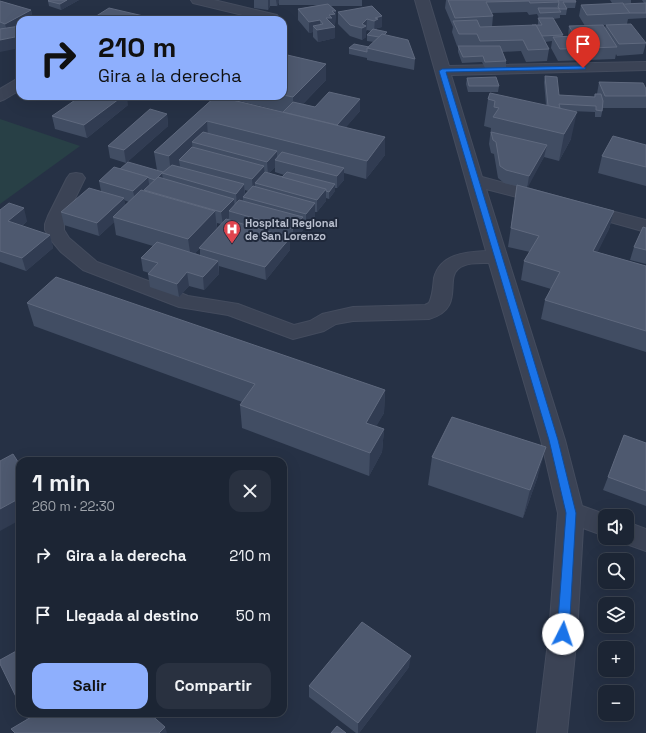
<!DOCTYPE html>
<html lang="es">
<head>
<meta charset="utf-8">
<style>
	:root { --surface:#1c2534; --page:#293140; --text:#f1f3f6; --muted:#a0a5ac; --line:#3a424f; --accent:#8eaffd }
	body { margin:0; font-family:"Space Grotesk",sans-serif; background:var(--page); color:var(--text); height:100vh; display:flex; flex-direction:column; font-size:15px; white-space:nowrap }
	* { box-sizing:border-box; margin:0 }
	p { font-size:13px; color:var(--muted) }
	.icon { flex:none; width:22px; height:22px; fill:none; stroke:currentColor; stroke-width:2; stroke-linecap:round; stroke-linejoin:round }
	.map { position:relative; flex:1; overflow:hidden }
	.panel { position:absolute; left:16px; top:457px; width:271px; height:260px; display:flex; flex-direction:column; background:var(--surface); border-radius:12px; box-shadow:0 4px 16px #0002,0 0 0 1px var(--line) }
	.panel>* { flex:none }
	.guide { position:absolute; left:16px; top:16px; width:271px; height:84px; border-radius:12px; box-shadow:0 4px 16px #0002,0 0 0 1px var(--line); background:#8eaffd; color:#111; overflow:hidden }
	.tools { position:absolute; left:598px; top:509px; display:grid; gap:8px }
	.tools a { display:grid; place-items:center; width:36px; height:36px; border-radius:8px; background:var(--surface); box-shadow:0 4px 16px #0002,0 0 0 1px var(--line); font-size:20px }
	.pin { position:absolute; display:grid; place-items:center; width:34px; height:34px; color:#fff; margin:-41px -17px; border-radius:50% 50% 50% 0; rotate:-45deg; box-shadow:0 0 4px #0007 }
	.pin .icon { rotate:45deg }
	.me { position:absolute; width:44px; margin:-22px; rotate:4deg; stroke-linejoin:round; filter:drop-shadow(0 0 3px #0008) }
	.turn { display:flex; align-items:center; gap:14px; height:84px; padding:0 16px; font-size:18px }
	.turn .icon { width:52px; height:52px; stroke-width:2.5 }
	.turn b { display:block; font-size:28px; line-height:34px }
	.round { display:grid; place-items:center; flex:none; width:42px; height:42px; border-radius:12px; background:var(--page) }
	.headline { display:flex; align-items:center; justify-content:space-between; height:68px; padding:0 16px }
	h1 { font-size:24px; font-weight:700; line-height:30px }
	.primary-button { display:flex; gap:8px; margin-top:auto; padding:8px 16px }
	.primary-button a { flex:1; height:46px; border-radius:12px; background:var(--accent); color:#111; font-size:16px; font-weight:700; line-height:46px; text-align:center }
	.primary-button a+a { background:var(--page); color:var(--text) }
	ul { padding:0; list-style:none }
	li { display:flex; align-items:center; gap:12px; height:60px; padding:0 16px }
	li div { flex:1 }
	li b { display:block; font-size:15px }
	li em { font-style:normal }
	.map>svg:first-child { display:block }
	.green { fill:#284046 }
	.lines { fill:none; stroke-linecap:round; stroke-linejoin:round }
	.minor-casing { stroke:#444c5e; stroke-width:2 }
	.minor { fill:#3b4355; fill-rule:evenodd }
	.wall { fill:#414d63; fill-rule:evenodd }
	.shaded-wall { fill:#313c52 }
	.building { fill:#4e596f; stroke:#5f697e }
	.route { fill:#1a73e8; stroke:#114b97 }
	.labels { text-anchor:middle; stroke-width:4; stroke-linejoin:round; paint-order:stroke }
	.poi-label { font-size:11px; font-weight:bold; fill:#b9bfce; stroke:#1f283a; text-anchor:start }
</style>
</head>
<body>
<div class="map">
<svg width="646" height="733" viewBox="0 0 646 733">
	<rect width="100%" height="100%" fill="#263145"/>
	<polygon class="green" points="0,119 80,146 0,204"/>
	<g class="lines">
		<defs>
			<g id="minor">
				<polygon points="191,0 214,0 277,15 279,18 277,20 263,20 193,3"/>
				<path d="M 415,0 L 429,0 L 449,66 L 646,62 L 646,70 L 451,75 L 482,177 L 550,195 L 553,199 L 550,203 L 544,204 L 486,189 L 565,440 L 582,506 L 610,516 L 605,516 L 605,536 L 583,528 L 577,634 L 567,733 L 537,733 L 549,634 L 558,513 L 541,440 L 489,263 C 480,263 466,262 458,269 C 445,280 465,309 429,319 L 353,321 L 336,324 L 324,331 L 293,339 L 228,315 L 179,307 L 83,270 L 61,252 L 51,240 L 45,230 L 45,224 L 48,216 L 67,178 L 70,174 L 76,173 L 82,174 L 85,178 L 64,221 L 64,230 L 69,238 L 97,262 L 178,292 L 188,296 L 238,304 L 294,325 L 310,321 L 322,314 L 353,307 L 425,305 L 429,303 C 433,295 433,287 434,278 C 440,254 465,252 486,251 Z"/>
				<polygon points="20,78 20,90 5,99 0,101 0,89 15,80"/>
				<polygon points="584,204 646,220 646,232 578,213 575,209 578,205"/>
				<polygon points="627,522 646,529 646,551 618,541 616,538 627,538"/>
			</g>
		</defs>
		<use href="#minor" class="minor-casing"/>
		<use href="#minor" class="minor"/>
	</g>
	<g class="wall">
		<polygon points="79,0 61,10 49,6 48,1"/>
		<polygon points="254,0 362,0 362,6 331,6 336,11 335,25 334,26 335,27 335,38 318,42 313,37 313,32 309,33 298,20 298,9 318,5 279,5 279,2 277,6 270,6 268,10 254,8"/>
		<path d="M 446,0 L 575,0 L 576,2 L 575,8 L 567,8 L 567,9 L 566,15 L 560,15 L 560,18 L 553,19 L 563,35 L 562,36 L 568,36 L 569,26 L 605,28 L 606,25 L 585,26 L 579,16 L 581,5 L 644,3 L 642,0 L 646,0 L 646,18 L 628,19 L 627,24 L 646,43 L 643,54 L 617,56 L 616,54 L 615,59 L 558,61 L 551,48 L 552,41 L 545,42 L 549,49 L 547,61 L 526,62 L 521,51 L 502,52 L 506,61 L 506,67 L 485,68 L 482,62 L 462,63 L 458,52 L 458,46 L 457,46 L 452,32 L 453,27 L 445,8 ZM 527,12 L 529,15 L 537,14 L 539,18 L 538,18 L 538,25 L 532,26 L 492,27 L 493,16 L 492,13 Z"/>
		<polygon points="610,0 631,0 631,3 612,3"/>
		<polygon points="0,1 31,10 33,20 20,20 0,52"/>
		<polygon points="338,12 382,16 382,27 377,28 377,30 386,35 415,59 414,70 367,60 367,58 349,54 349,48 369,47 374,42 367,41 367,35 371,31 367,30 366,31 366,37 362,40 350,36 338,24"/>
		<path d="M 283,54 L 326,64 L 326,80 L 303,104 L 315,107 L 360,99 L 360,111 L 345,128 L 385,137 L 385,155 L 366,179 L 344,173 L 344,180 L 337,188 L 335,188 L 335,191 L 329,199 L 326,198 L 326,201 L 317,212 L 315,212 L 315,216 L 306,227 L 303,226 L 303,230 L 293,242 L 290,241 L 290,250 L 266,280 L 219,266 L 219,274 L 204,290 L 189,286 L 179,297 L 150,287 L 148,274 L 149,273 L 143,271 L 141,258 L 153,246 L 116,235 L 114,222 L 99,236 L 64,225 L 61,212 L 101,191 L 99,181 L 120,169 L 163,172 L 164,172 L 157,170 L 154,152 L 216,96 L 283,112 L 228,98 L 228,96 L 283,96 ZM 275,167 L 275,172 L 284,175 L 282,177 L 269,173 ZM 245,190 L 248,191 L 245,194 ZM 124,200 L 129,202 L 125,205 ZM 217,223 L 221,224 L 217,228 ZM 200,248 L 200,255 L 195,253 Z"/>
		<polygon points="545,76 559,95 594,97 595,94 597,94 599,82 646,89 646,108 603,108 601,117 595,117 595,112 570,111 571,139 559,161 544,157 527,187 614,211 609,229 597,252 646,266 646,352 541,319 545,300 551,289 521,280 524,261 530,252 508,247 517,186 504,183 498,178 494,154 491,153 489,144 491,128 484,126 488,99 546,105 544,82"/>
		<polygon points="467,78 499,86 498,92 468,92 466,84"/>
		<polygon points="128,105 87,138 55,129 52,116"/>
		<polygon points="167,114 168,126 126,163 110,158 108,146"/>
		<polygon points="646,145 646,186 598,173 602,156"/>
		<polygon points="0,210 27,221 22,226 50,235 53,248 26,271 0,262"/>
		<polygon points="646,228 646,264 630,260 634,247"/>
		<polygon points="27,303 385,390 384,413 376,426 384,429 382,452 369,476 242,428 240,405 242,402 34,326"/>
		<polygon points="646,443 646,506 603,490 608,477"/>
		<polygon points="432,457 538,476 523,518 428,485"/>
		<polygon points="409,667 359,733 356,733 309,697 309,686"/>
	</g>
	<g class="shaded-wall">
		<polygon points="67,0 79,0 61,10 60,4"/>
		<polygon points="268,0 270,0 270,6 268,10"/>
		<polygon points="276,0 279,0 279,2 277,6"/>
		<polygon points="31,10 33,20 20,20 20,29 8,35 5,24"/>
		<polygon points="332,11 336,11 335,25 332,26 335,27 335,38 318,42 317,30 313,26 313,32 309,33 309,22 320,20 320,30 326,18"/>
		<polygon points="382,16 382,27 377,28 377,30 374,32 375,18"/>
		<polygon points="367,19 366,37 362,40 362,24"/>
		<polygon points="20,36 20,48 0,52 0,40"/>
		<polygon points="326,64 326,80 293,114 293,97"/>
		<polygon points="115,96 127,96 128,105 87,138 84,125"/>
		<polygon points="360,99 360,111 335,140 335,128"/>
		<polygon points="577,112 571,139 559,161 566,125"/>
		<polygon points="167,114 168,126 126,163 124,150"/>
		<polygon points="207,121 208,138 192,142 193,152 179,160 180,166 171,174 169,156"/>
		<polygon points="385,137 385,155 366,179 367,161"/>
		<polygon points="547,145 544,157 527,189 529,176"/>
		<polygon points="277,151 277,160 275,160 275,167 268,174 267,162"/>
		<polygon points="264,166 265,179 255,183 255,190 253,192 252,179"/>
		<polygon points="344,168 344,180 337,188 337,176"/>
		<polygon points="163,172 164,174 162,173 163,179 155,180"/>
		<polygon points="148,177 150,190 144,190 145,194 136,204 133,191"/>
		<polygon points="244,184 245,197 243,197 243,200 237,206 236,194"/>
		<polygon points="335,184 335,191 329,199 329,192"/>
		<polygon points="326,189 326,201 317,212 317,200"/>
		<polygon points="124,198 126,211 113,217 114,222 99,236 97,223"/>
		<polygon points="234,199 235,211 229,211 229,218 223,225 221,212"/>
		<polygon points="315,203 315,216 306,227 306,214"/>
		<polygon points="24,208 27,221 12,234 8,221"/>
		<polygon points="215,211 217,229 191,258 188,239"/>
		<polygon points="614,211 609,229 589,270 593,251"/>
		<polygon points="303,217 303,230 293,242 293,229"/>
		<polygon points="50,235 53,248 26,271 22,258"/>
		<polygon points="290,238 290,250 266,280 265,267"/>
		<polygon points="218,261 219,274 204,290 203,277"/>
		<polygon points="187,272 189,286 179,297 177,284"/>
		<polygon points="385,390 384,413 365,446 366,423"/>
		<polygon points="384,429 382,452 369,476 370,453"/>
		<polygon points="546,447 538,476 523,518 530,490"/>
		<polygon points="20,498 20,520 0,531 0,509"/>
		<polygon points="411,656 409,667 359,733 358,733 358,723"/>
		<polygon points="27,713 61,713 33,730 24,715"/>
		<polygon points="165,727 167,733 159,733"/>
	</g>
	<g class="building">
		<polygon points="49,0 67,0 60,4 48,1"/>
		<polygon points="448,0 558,0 559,2 530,3 529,1 486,2 493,16 455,18"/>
		<polygon points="558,0 575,0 576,2 563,2 567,9 560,9 558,7 559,2"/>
		<polygon points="0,1 31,10 5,24 0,22"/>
		<polygon points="623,3 630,13 587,15 581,5"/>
		<polygon points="646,3 646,13 630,13 623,4"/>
		<polygon points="328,4 336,11 332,11 335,14 329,15 332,18 326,18 335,27 317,30 313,26 323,24 320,20 309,22 298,9"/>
		<polygon points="372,6 382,16 375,18 378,19 374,21 367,19 362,24 366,26 362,28 350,25 338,12"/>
		<polygon points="109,8 152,18 149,20 90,20"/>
		<polygon points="538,8 558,8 561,12 540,13"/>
		<polygon points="538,18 553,18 563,35 542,36 536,25 532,26 532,25 542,25"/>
		<polygon points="477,20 480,27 536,25 549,49 528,50 523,40 480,41 477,34 459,34 453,21"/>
		<polygon points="631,24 646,43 619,44 606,25"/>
		<polygon points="603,25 617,47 560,49 553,37 575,36 569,26"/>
		<polygon points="20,26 20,36 0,40 0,29"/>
		<polygon points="373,29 387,32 384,35 382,34 379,37 367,35"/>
		<polygon points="382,34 408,40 415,59 367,48"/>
		<polygon points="354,44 369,47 367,48 367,52 349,48"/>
		<polygon points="458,46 500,46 506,61 485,62 483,56 463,57"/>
		<polygon points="283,54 326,64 293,97 283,95"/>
		<polygon points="545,76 557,77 559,95 595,97 595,94 601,94 603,101 602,111 596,110 596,106 559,104 560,108 548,106"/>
		<polygon points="496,77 499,86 469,86 467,78"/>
		<polygon points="599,82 643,83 646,89 646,96 605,96"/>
		<polygon points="329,92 360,99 337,125 283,112 293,102 315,107"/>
		<polygon points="490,93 577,112 564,134 493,117 499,108 494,107 495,101 488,99"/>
		<polygon points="81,96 123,96 84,125 52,116"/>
		<polygon points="216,96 385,137 367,161 207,121 169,156 154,152"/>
		<polygon points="150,109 167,114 124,150 108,146"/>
		<polygon points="203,132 277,151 267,162 192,142"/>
		<polygon points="491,132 547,145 529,176 506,170 500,166 496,142 493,140"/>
		<polygon points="613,136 646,145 646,167 602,156"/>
		<polygon points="192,147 264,166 252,179 179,160"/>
		<polygon points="282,152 344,168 337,176 275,160"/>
		<polygon points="128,162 163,172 155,180 149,178 148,177 120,169"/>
		<polygon points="172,165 244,184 236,194 162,173"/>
		<polygon points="114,167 148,177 133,191 99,181"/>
		<polygon points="265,172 326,189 317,200 255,183"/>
		<polygon points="287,172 335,184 329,192 326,191 326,189 282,177"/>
		<polygon points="158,177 234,199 221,212 144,190"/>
		<polygon points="517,185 614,211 593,251 646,266 646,331 545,300 560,272 524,261 539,236 511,228"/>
		<polygon points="253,186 315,203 306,214 243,197"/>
		<polygon points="89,188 124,198 97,223 61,212"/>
		<polygon points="141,190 215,211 188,239 113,217"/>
		<polygon points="239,200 303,217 293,229 229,211"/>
		<polygon points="9,203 24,208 8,221 50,235 22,258 0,251 0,210"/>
		<polygon points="226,219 290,238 265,267 199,248"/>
		<polygon points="643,227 646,228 646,250 634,247"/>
		<polygon points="157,242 218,261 203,277 187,272 177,284 148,274 158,263 141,258"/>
		<polygon points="56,277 385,390 366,423 384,429 370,453 240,405 255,384 27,303"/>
		<polygon points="452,417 546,447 530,490 432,457"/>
		<polygon points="624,435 646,443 646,491 608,477"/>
		<polygon points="13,454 20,465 20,498 0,509 0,461"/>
		<polygon points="362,622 411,656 358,723 309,686"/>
		<polygon points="20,649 20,705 0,664 0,660"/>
		<polygon points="38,713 149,713 165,727 159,733 15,733 11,729"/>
		<polygon points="337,726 346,733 331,733"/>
	</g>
	<polygon class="route" points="583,66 586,68 585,69 446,72 558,440 576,513 569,634 567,638 563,639 559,638 557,634 566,513 549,440 439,71 442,69"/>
	<defs>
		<symbol id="hospital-pin" viewBox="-11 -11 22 30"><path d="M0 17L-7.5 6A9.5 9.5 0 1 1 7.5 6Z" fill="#e0444e" stroke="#1f283a"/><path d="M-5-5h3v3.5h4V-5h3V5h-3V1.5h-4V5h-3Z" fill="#fff"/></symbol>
	</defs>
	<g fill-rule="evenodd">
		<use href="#hospital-pin" x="222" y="219" width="20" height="27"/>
	</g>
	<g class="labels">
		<g class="poi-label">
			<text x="245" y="227">Hospital Regional<tspan x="245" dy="13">de San Lorenzo</tspan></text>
		</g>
	</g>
</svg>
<div class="tools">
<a><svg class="icon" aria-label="sound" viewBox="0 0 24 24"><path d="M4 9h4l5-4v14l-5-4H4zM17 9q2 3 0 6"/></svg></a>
<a><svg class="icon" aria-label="search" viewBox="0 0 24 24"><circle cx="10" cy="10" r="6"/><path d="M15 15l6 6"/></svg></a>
<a><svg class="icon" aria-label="layers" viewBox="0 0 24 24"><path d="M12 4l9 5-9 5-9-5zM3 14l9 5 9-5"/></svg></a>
<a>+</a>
<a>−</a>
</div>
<div class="pin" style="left:583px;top:68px;background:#d93025"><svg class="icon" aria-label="arrive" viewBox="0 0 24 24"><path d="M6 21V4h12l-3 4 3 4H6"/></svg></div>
<svg class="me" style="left:563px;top:634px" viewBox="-20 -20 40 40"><circle r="19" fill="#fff"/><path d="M0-13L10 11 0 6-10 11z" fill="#1a73e8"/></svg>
<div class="guide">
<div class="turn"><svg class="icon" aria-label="right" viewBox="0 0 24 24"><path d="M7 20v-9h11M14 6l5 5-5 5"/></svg><div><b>210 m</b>Gira a la derecha</div></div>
</div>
<section class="panel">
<div class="headline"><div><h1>1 min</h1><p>260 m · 22:30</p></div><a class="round"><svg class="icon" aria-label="close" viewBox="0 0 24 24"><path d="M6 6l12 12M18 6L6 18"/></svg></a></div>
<ul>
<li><svg class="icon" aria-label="right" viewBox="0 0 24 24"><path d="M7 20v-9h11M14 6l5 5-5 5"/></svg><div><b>Gira a la derecha</b></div><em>210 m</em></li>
<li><svg class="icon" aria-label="arrive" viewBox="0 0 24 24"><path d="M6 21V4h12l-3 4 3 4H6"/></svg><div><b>Llegada al destino</b></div><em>50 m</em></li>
</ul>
<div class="primary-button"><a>Salir</a><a>Compartir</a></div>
</section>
</div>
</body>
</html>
